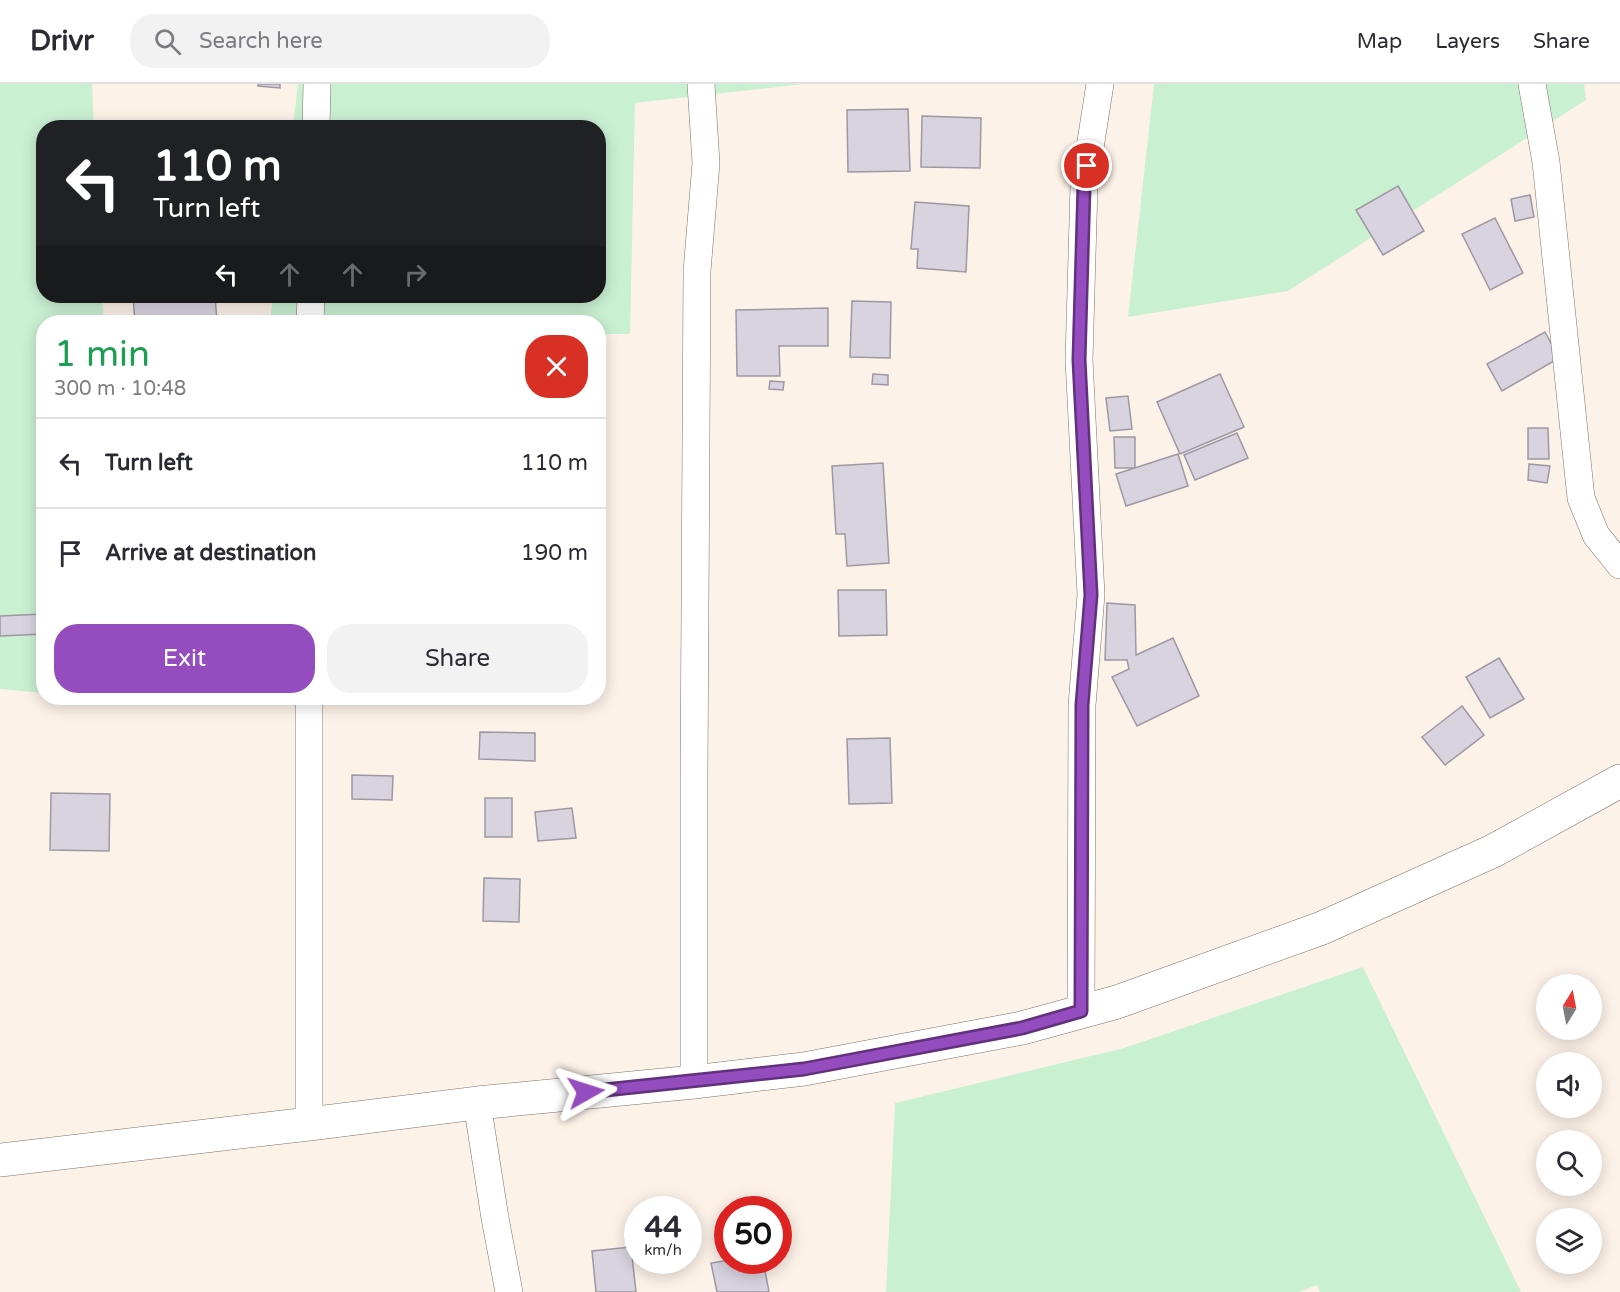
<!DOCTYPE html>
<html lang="en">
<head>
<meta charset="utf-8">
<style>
	:root { --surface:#fff; --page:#f2f2f3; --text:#2b2b33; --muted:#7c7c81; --line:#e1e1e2; --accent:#954cbf }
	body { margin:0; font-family:"Varela Round",sans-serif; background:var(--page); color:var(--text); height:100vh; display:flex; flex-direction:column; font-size:22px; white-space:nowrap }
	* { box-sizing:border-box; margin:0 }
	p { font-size:20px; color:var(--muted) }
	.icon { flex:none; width:33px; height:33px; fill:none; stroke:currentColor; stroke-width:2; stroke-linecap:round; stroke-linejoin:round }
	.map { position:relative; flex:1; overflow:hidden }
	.panel { position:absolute; left:36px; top:231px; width:570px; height:390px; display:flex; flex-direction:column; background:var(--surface); border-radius:24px; box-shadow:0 3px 15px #0003 }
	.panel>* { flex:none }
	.top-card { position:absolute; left:36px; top:36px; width:570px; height:183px; border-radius:24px; box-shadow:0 3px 15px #0003; background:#202124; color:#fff; overflow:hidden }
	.needle { width:39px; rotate:10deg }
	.controls { position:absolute; left:1536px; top:890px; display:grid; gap:12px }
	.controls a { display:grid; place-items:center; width:66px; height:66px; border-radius:50%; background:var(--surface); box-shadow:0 3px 15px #0003; font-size:30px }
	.speed { position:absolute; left:624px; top:1112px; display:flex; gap:12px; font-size:30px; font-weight:700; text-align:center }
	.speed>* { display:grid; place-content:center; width:78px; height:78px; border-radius:50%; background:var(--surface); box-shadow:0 3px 15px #0003; line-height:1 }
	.speed small { font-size:15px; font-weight:400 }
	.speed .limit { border:9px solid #d22; background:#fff; color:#111 }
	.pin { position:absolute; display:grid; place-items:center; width:51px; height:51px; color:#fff; margin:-26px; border:3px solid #fff; border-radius:50%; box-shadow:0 2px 6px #0007 }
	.me { position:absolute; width:66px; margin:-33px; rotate:84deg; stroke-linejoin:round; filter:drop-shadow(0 0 4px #0008) }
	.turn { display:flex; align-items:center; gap:21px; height:126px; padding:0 18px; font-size:27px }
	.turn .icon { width:78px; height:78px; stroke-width:2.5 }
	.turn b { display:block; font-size:42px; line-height:51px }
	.lanes { display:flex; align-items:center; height:57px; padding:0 18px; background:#0003; justify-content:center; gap:30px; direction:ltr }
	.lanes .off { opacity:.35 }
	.round { display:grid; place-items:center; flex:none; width:63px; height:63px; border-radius:24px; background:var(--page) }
	.headline { display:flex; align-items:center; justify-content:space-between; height:102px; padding:0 18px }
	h1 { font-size:36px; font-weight:600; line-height:45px; color:#1e9e55 }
	.cta { display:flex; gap:12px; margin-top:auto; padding:12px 18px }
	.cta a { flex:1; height:69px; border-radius:24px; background:var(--accent); color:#fff; font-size:24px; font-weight:600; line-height:69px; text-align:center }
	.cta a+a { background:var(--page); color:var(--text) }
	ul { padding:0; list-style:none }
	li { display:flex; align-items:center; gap:18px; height:90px; padding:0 18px; border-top:2px solid var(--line) }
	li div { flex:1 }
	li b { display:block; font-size:22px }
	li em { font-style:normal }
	header { display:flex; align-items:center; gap:36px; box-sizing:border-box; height:84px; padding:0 30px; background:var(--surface); border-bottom:2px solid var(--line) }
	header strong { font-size:28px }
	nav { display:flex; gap:33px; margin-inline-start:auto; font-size:21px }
	.search { width:420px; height:54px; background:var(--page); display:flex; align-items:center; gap:15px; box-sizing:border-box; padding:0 21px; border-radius:24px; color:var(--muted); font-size:22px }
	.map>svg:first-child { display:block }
	.green { fill:#caf0d2 }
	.building { fill:#d8d3df; stroke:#9d98a4; stroke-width:1.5 }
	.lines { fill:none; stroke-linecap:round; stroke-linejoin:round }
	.street-casing { stroke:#7b7269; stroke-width:28 }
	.secondary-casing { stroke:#7b7269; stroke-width:34 }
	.street { stroke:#fff; stroke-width:27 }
	.secondary { stroke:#fff; stroke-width:33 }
	.route-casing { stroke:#61317c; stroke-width:15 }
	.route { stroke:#954cbf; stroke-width:10 }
</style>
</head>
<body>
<header>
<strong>Drivr</strong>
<div class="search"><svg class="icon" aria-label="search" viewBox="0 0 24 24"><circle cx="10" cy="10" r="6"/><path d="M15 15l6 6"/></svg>Search here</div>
<nav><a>Map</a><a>Layers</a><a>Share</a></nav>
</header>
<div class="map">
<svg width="1620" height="1208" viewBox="0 0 1620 1208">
	<rect width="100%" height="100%" fill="#fdf2e8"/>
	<g class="green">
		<polygon points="0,0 92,0 94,43 44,44 44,212 102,212 104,238 44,238 43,609 0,605"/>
		<polygon points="298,0 803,0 635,19 630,250 599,250 598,238 270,238 273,212 598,212 598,44 293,43"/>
		<polygon points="1154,0 1584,0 1586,16 1288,207 1128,233"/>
		<polygon points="1363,883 1521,1208 1320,1208 1317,1201 1299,1208 886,1208 895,1019 1124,964"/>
	</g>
	<g class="building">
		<polygon points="258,0 280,0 280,4 258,2"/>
		<polygon points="908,25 910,87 848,88 847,26"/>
		<polygon points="922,32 981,34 980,84 921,83"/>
		<polygon points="1398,102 1424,147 1383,171 1356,126"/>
		<polygon points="1530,111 1534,133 1515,137 1511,115"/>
		<polygon points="915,118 969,122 966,188 917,184 918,165 911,165"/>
		<polygon points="1495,134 1523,189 1490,206 1462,150"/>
		<polygon points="133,212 215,212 217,238 135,238"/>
		<polygon points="852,217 891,218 890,274 850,273"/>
		<polygon points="828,224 828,262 779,262 780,292 737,292 736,226"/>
		<polygon points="1545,248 1559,274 1502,307 1487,280"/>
		<polygon points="873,290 888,291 888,301 872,300"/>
		<polygon points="1220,290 1244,343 1180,370 1157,318"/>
		<polygon points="770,297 784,298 783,306 769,305"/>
		<polygon points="1128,312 1132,345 1110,347 1106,314"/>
		<polygon points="1528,344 1548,344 1549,375 1528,375"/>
		<polygon points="1237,349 1248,374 1195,396 1184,371"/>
		<polygon points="1114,353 1135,353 1135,384 1115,384"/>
		<polygon points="1178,370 1188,402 1126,422 1116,390"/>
		<polygon points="883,379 889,479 847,482 845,450 836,450 832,382"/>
		<polygon points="1529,380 1550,382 1547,399 1528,396"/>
		<polygon points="838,506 886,506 887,551 839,552"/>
		<polygon points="1107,519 1135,521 1136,571 1173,554 1199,612 1137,642 1112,593 1129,585 1127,576 1105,576"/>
		<polygon points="44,530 44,550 0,552 0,532"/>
		<polygon points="1499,574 1524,615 1490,634 1466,593"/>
		<polygon points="1462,622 1484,651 1445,681 1422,653"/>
		<polygon points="480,648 535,649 535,677 479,675"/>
		<polygon points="890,654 892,719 849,720 847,655"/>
		<polygon points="352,691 393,692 392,716 352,715"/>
		<polygon points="51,709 110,710 109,767 50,766"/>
		<rect x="485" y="714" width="27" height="39"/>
		<polygon points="572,724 576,754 538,757 535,728"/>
		<polygon points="484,794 520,795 519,838 483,837"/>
		<polygon points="631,1163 636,1208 596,1208 592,1167"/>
		<polygon points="730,1176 763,1176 769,1208 717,1208 711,1179"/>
	</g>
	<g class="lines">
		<defs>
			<g id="street">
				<polyline points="1532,0 1546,78 1581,414 1596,451 1620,481"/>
				<polyline points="316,44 317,0"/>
				<polyline points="310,238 311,212"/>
				<polyline points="309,614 309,1040"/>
				<polyline points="1081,927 1082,621 1091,511 1079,276 1084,102 1100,0"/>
				<polyline points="694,998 694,693 697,187 706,79 701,0"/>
				<polyline points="477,1019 495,1134 509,1208"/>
			</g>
			<polyline id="secondary" points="0,1076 309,1040 477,1019 694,998 804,985 1022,944 1117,918 1322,844 1493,767 1620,697"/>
		</defs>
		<use href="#street" class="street-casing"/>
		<use href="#secondary" class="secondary-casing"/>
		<use href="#street" class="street"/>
		<use href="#secondary" class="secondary"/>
	</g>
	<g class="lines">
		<defs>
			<polyline id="route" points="586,1008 804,985 1022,944 1081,927 1082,621 1091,511 1079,276 1084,102 1087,82"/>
		</defs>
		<use href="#route" class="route-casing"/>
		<use href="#route" class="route"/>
	</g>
</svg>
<div class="controls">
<a><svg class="needle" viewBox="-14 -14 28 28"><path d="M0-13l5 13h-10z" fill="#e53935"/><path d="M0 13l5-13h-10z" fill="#7c7c81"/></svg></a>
<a><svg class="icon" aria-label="sound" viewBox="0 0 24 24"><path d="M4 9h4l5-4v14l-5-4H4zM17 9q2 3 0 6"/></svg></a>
<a><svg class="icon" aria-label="search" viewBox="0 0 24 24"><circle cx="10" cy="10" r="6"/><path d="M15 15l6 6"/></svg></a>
<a><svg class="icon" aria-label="layers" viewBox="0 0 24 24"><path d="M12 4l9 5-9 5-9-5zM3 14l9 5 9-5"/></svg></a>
</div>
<div class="speed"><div>44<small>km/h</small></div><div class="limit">50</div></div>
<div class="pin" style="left:1087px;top:82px;background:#d93025"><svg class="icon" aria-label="arrive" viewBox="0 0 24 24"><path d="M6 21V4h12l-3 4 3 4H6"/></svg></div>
<svg class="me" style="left:586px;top:1008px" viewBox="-20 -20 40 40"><path d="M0-17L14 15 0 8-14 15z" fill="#954cbf" stroke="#fff" stroke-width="4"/></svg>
<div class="top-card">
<div class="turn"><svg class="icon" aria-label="left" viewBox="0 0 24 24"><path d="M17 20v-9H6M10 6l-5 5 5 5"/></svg><div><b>110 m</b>Turn left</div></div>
<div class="lanes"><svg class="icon" aria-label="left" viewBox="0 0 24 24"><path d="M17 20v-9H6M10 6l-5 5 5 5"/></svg><svg class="icon off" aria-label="ahead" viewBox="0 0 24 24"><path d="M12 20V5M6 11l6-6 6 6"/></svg><svg class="icon off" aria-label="ahead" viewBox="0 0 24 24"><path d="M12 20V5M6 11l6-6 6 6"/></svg><svg class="icon off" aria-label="right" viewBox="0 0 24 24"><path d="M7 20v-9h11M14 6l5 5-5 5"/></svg></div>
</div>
<section class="panel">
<div class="headline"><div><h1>1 min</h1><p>300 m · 10:48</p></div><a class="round" style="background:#d93025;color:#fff"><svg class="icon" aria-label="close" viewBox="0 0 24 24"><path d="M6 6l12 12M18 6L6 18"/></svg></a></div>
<ul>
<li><svg class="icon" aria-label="left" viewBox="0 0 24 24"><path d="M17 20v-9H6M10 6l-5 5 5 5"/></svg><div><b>Turn left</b></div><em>110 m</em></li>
<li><svg class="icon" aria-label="arrive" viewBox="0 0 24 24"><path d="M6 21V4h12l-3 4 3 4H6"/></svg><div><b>Arrive at destination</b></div><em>190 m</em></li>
</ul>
<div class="cta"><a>Exit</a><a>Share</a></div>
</section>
</div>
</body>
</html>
